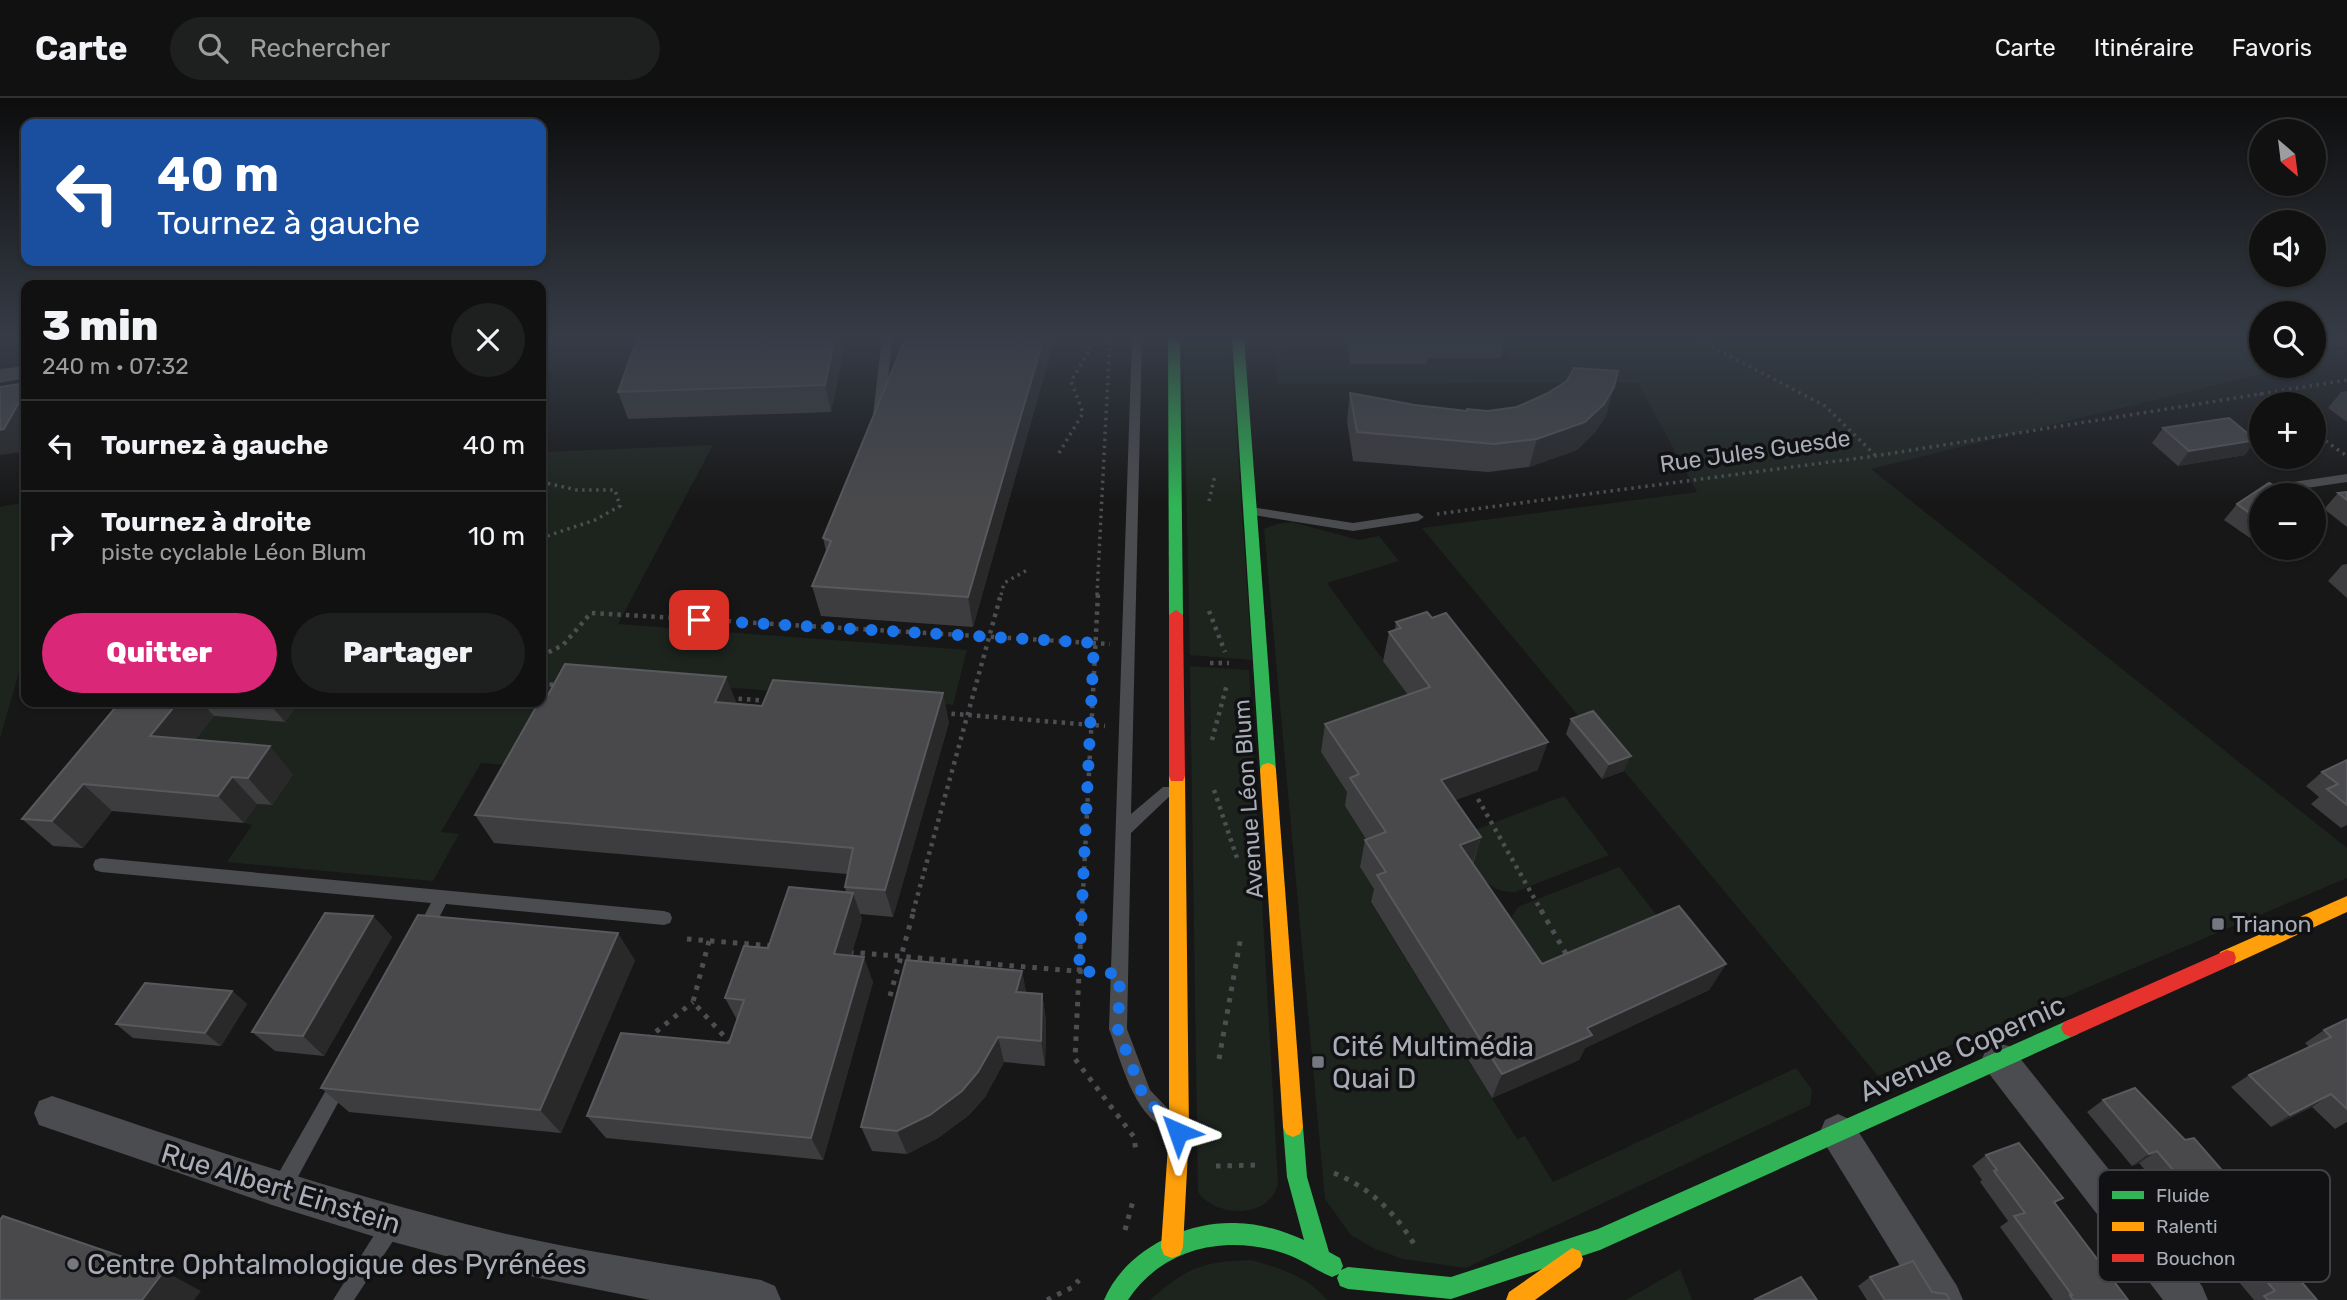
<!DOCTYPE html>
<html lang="fr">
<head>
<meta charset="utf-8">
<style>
	:root { --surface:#111; --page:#1e1f1f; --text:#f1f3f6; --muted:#9c9d9f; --line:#303131; --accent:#db2777 }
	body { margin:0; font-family:Rubik,sans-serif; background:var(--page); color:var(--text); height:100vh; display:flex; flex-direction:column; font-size:26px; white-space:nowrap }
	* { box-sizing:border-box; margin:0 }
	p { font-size:23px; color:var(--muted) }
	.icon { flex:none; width:38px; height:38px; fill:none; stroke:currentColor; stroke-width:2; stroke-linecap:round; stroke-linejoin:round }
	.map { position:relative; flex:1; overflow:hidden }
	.details { position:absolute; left:21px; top:182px; width:525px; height:427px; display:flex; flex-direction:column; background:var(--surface); border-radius:14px; box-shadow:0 2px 5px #0004,0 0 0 2px var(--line) }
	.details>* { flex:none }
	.banner { position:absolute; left:21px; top:21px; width:525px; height:147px; border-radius:14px; box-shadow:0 2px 5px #0004,0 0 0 2px var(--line); background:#1a4fa0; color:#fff; overflow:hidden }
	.needle { width:46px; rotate:152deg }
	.buttons { position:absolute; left:2249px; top:21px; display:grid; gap:14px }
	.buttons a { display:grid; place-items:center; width:77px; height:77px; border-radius:50%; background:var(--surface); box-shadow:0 2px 5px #0004,0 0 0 2px var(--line); font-size:35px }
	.pin { position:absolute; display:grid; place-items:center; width:60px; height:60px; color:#fff; margin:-30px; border-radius:14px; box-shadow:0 4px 10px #0006 }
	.me { position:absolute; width:77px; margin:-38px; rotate:317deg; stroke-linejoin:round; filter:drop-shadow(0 0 5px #0008) }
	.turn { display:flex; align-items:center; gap:24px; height:147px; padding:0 21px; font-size:32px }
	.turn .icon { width:91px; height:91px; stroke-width:2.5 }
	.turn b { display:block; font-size:49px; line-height:60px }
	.round { display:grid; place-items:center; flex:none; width:74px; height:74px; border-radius:37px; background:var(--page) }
	.head { display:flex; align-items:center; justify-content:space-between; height:119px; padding:0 21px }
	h1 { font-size:42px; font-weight:800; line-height:52px }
	.primary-button { display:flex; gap:14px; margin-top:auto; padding:14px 21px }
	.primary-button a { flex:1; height:80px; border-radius:42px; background:var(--accent); color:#fff; font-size:28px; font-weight:800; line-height:80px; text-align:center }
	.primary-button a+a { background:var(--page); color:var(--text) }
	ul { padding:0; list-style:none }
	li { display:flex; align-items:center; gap:21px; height:91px; padding:0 21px; border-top:2px solid var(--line) }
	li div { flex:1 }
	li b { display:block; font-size:26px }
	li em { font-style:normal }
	header { display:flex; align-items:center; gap:42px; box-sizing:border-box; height:98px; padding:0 35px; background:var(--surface); border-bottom:2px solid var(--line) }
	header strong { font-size:33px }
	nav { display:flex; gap:38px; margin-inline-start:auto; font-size:24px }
	.search { width:490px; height:63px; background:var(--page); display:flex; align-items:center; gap:18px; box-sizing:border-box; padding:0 24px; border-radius:38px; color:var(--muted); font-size:26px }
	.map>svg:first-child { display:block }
	.green { fill:#1d241e }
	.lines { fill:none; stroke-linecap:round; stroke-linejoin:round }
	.path-far2 { stroke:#4d4e52; stroke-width:3.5; stroke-dasharray:2.5 4.5; stroke-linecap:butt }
	.path-far1 { stroke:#4d4e52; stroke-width:4.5; stroke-dasharray:3.5 5; stroke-linecap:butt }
	.path { stroke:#4d4e52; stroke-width:5; stroke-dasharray:4.5 7; stroke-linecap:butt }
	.lane { fill:#4b4c50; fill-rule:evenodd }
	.street { fill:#4b4c50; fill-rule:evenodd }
	.fast { fill:#30b455; fill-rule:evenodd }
	.slow { fill:#ff9f0a; fill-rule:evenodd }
	.jam { fill:#e5322d; fill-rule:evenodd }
	.wall { fill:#3d3d3f }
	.shaded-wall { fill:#29292a }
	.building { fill:#49494c; stroke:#58595d; stroke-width:2 }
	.route { stroke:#1a73e8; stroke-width:12; stroke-dasharray:0 21.6 }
	.poi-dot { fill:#757880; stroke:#111113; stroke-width:2.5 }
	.labels { text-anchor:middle; stroke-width:7; stroke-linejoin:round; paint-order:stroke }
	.street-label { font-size:23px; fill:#a8adb8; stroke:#111113 }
	.poi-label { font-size:23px; fill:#a8adb8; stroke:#111113; text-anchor:start }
	.near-poi-label { font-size:28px; fill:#a8adb8; stroke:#111113; text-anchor:start }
	.near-street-label { font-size:28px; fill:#a8adb8; stroke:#111113 }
	.key { fill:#111113; stroke:#3e4045; stroke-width:2 }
	.key-label { font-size:19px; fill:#a8adb8 }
</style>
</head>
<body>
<header>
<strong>Carte</strong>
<div class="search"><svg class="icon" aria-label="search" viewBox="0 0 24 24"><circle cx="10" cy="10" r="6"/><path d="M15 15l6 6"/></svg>Rechercher</div>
<nav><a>Carte</a><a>Itinéraire</a><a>Favoris</a></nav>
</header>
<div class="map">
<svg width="2347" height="1202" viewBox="0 0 2347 1202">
	<rect width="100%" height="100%" fill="#171717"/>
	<g class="green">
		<polygon points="1183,239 1230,239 1252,562 1190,557"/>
		<polygon points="1273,239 1284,239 1285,260 1388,260 1389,266 1511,266 1505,239 2261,239 2261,268 2294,268 1871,371 2347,750 2347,780 1878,978 1422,430 1697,394 1638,285 1277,286"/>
		<polygon points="713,347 618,526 967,552 953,607 686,586 535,669 481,665 441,734 459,736 433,783 227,764 252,727 244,725 257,706 272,707 193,645 214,618 285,624 299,604 541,604 541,354"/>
		<polygon points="26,404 26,550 0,640 0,409"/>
		<polygon points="1292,424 1359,442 1379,438 1399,463 1327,485 1424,618 1322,655 1354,704 1345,708 1356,725 1365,722 1380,801 1371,805 1517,1041 1525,1038 1553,1084 1796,970 1812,992 1810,1007 1466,1170 1403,1161 1375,1151 1351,1137 1325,1101 1264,431 1277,426"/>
		<path d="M 1190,568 L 1249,572 L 1278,1086 C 1269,1122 1214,1119 1198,1094 Z"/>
		<path d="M 1564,698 L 1609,757 L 1515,794 C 1483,796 1470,762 1454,740 Z"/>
		<polygon points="1619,769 1669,833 1537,890 1513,824 1512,818 1518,809"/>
		<path d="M 1251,1162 C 1279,1170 1308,1178 1327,1202 L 1150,1202 C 1188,1169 1201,1164 1251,1162 Z"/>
		<polygon points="1680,1171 1692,1202 1626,1202"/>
	</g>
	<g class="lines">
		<g class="path-far2">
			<polyline points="1693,239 1825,308 1875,357"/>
			<polyline points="2260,295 2275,306"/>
			<polyline points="2314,335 2347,358"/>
			<polyline points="1059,355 1083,315 1071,283 1090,252 1087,239"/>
			<polyline points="541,384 577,392 615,392 620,408 595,422 541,440"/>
			<polyline points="1209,403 1215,377"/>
			<polyline points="1437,416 1875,358 2347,282"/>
			<polyline points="1001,497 1004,485 1029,471"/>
			<polyline points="1097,497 1110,239"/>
		</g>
		<g class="path-far1">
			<polyline points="1209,513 1225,554"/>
			<polyline points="541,558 563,547 591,515 1110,546"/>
			<polyline points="1210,565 1229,565"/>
			<polyline points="541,586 557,587"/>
			<polyline points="730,600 770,603"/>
			<polyline points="943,615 1105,628"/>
			<polyline points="1212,642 1227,586"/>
			<polyline points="1214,692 1237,760"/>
			<polyline points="1478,701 1542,814"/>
			<polyline points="913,814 1001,496"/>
			<polyline points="1082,814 1098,496"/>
		</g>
		<g class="path">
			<polyline points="1082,812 1075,961 1134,1039 1136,1054"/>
			<polyline points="1541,812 1569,861"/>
			<polyline points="687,841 774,848"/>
			<polyline points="709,843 693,904 733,948"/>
			<polyline points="849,854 1098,875"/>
			<polyline points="890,898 914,812"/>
			<polyline points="647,941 693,904"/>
			<polyline points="1219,961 1241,838"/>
			<polyline points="1216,1068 1260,1067"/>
			<path d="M 1334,1075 C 1370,1090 1394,1113 1414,1146"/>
			<polyline points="1125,1132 1133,1103"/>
			<polyline points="1047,1202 1073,1189 1079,1182"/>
		</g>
		<g class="lane">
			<polygon points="882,239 892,239 885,318 879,321 873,318"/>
			<path d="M 1132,239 L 1142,239 L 1131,716 L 1163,689 L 1173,689 L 1175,693 L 1131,735 L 1127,931 L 1150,992 L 1173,1016 L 1176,1022 L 1173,1028 L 1167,1031 C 1133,1017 1121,962 1109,931 Z"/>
			<polygon points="2347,376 2347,384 2272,395 2266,391 2272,387"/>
			<polygon points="1251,409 1353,425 1418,415 1424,419 1418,423 1353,433 1247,416 1245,413"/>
			<polygon points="101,760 664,813 670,815 672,820 670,825 664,827 446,806 429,840 423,842 417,840 415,835 431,805 101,774 95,772 93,767 95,762"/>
			<polygon points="340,976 346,978 349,984 346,990 287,1099 280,1101 273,1099 271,1092 273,1085 334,978"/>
			<polygon points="392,1118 399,1120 401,1127 399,1134 354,1202 333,1202 385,1120"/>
		</g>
		<g class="street">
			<polygon points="26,268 26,280 0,285 0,271"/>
			<polygon points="1999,945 2011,949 2202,1188 2208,1202 2163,1202 1987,973 1982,961 1987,949"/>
			<path d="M 52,998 C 198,1047 344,1097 494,1133 C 582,1154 672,1166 761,1182 L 775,1188 L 781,1202 L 650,1202 L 494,1171 L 382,1141 L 272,1107 L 39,1027 L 34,1015 L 39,1003 Z"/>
			<polygon points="1838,1016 1851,1022 1957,1188 1963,1202 1921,1202 1825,1046 1820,1034 1825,1022"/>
		</g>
		<g class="fast">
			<polygon points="1168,239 1180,239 1183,517 1176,522 1169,517"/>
			<polygon points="1232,239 1244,239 1276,672 1274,677 1262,677 1260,672"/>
			<path d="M 2071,921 L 2078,924 L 2081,930 L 2078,936 L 1600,1152 L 1451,1201 L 1348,1191 L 1340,1188 L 1337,1180 L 1339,1176 L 1332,1179 C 1315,1172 1300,1160 1283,1155 C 1225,1136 1162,1150 1128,1202 L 1104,1202 C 1124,1154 1181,1125 1231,1125 C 1256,1124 1281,1132 1304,1142 L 1287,1079 L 1283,1029 L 1286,1022 L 1293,1019 L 1300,1022 L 1303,1029 L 1307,1079 L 1329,1154 L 1340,1160 L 1343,1168 L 1341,1172 L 1348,1169 L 1451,1179 L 1598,1131 Z"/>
		</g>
		<g class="slow">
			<polygon points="1268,665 1274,667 1276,672 1303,1029 1300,1036 1293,1039 1286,1036 1283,1029 1260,672 1262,667"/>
			<polygon points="1177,671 1183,673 1185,678 1189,1034 1183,1149 1180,1157 1172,1160 1164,1157 1161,1149 1169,1034 1169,678 1171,673"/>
			<polygon points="2347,798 2347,814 2234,866 2227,868 2220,866 2218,860 2220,854"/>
			<polygon points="1572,1150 1580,1153 1583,1161 1580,1169 1535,1202 1506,1202 1509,1194"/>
		</g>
		<g class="jam">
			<polygon points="1176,512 1183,517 1185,678 1183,683 1171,683 1169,678 1169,517"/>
			<polygon points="2227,852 2234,854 2236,860 2234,866 2078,936 2071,939 2064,936 2061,930 2064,924"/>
		</g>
	</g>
	<g class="wall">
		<polygon points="1055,239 973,529 821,518 812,488 826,453 823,440"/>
		<polygon points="1346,239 1505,239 1501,260 1428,260 1427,266 1350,266"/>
		<polygon points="2325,239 2347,239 2347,247 2336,248"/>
		<polygon points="843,256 831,314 628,321 618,294"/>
		<polygon points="2347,293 2347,324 2328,310 2341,294"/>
		<polygon points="1350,295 1415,307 1467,313 1606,318 1595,334 1577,352 1529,369 1488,374 1353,363 1347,323"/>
		<polygon points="2163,330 2245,357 2178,368 2152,345"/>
		<polygon points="2347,394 2347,429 2324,411 2338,395"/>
		<polygon points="2261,397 2261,433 2250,440 2224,422 2237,406"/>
		<polygon points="2347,466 2347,500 2328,483 2342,467"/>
		<polygon points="1396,524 1538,672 1455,702 1481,739 1473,766 1542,866 1726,866 1709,892 1585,950 1579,962 1492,1000 1371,804 1374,791 1360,769 1365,742 1366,741 1345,708 1347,694 1321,654 1325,626 1408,597 1383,563 1389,534 1395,532"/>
		<polygon points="120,604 299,604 285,624 214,618 195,642 293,676 272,707 257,706 244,725 112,713 83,750 53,748 22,721"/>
		<polygon points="737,606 949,624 893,819 860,816 862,821 851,858 873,884 823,1062 606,1040 587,1018 729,945 737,922 725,900 768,850 846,794 845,789 847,776 494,745 475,717"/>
		<polygon points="1571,621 1624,673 1602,681 1566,636"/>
		<polygon points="2347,662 2347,727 2341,730 2311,706 2319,699 2306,688 2322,674"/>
		<polygon points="373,818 392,839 324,958 275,953 252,934"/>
		<polygon points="635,862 561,1035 349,1014 321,990"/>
		<polygon points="1022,873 1026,895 1042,896 1046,922 1045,968 1004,964 985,999 969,1017 938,1040 907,1056 872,1053 861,1029"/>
		<polygon points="232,893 247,906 221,948 133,940 116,926"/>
		<polygon points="2347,921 2347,1024 2335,1031 2312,1009 2271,1029 2231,989 2249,977 2309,949 2305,945 2324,932"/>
		<polygon points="2103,1002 2294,1155 2283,1161 2317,1202 2254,1202 2139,1065 2132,1068 2087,1014"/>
		<polygon points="1986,1057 2055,1106 2128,1202 2053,1202 2000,1129 2008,1123 1980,1084 1982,1082 1972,1068"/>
		<polygon points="1870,1179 1932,1194 1950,1202 1867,1202 1858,1188"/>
	</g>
	<g class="shaded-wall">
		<polygon points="835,239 839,239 843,256 831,314 825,287"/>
		<polygon points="1044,239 1055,239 973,529 968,499"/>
		<polygon points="1614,289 1606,318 1595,334 1577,352 1529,369 1537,341"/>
		<polygon points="26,292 26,349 23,354 0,357 0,332"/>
		<polygon points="2256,342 2245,357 2178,368 2189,353"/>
		<polygon points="2261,426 2261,433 2250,440"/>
		<polygon points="726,579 738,608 715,604"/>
		<polygon points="943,595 949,624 893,819 885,792"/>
		<polygon points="178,604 201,604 214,618 177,666 150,638"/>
		<polygon points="268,604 299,604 285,624"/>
		<polygon points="1548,644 1538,672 1434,710 1441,682"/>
		<polygon points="270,648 293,676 272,707 248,680"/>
		<polygon points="1631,658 1624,673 1602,681 1609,666"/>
		<polygon points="232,679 257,706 244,725 218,698"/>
		<polygon points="83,686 112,713 83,750 52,723"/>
		<polygon points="1481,739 1472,766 1460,747"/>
		<polygon points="853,795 862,821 844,882 834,856"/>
		<polygon points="373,818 392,839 324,958 303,938"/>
		<polygon points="618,835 635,862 561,1035 540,1012"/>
		<polygon points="864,859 873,884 823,1062 811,1040"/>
		<polygon points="1726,866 1709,892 1585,950 1579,962 1492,1000 1502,976 1587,930"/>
		<polygon points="1022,873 1027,899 1016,894"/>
		<polygon points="232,893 247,906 221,948 205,935"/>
		<polygon points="1042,896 1046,922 1045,968 1041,943"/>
		<polygon points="998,939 1004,964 985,999 969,1017 938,1040 907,1056 897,1033"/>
		<polygon points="2331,996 2312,1009 2271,1029 2290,1017"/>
		<polygon points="2157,1053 2139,1065 2132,1068 2149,1056"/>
		<polygon points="164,1173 201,1193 194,1202 142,1202"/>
	</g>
	<g class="building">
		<polygon points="638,239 835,239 825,287 618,294"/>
		<polygon points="906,239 1044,239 968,499 812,488 831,443 823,440"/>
		<polygon points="1574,270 1618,273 1614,289 1604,306 1585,324 1537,341 1494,346 1357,334 1350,295 1415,307 1467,313 1467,311 1488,313 1517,309 1546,296 1567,283"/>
		<polygon points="26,285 26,292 4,331 0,332 0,289"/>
		<polygon points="2229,320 2256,342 2189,353 2163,330"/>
		<polygon points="2269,385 2291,397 2261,397 2261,423 2237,406"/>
		<polygon points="2347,394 2347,402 2338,395"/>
		<polygon points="1427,514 1432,520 1446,515 1548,644 1441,682 1481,739 1460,747 1542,866 1679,808 1726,866 1587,930 1592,937 1502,976 1377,777 1386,774 1365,742 1386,734 1350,680 1359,676 1325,626 1430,589 1389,534 1401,530 1396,524"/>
		<polygon points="565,566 726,579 715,604 762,608 773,582 943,595 885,792 845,789 853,750 475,717 539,604 541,604 542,598 547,599"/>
		<polygon points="120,604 178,604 150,638 270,648 248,680 232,679 218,698 83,686 52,723 22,721"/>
		<polygon points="1593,613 1631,658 1609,666 1571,621"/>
		<polygon points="2347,662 2347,707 2327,691 2338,686 2322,674"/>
		<polygon points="789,789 853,795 834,856 864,859 811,1040 587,1018 621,935 729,945 744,902 725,900 744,848 768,850"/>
		<polygon points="325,815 373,818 303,938 252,934"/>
		<polygon points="418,817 618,835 540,1012 321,990"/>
		<polygon points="906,862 1022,873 1016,894 1042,896 1041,943 998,939 978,974 962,993 930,1017 897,1033 861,1029"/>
		<polygon points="145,885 232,893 205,935 116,926"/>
		<polygon points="2347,921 2347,1011 2331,996 2290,1017 2249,977 2331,939 2324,932"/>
		<polygon points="2135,990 2185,1042 2194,1040 2294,1155 2282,1161 2317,1202 2268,1202 2264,1198 2275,1193 2157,1053 2149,1056 2103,1002"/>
		<polygon points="2019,1045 2063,1100 2054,1104 2128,1202 2073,1202 2070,1197 2072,1197 2014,1118 2025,1115 1994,1073 1997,1072 1986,1057"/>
		<polygon points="3,1118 164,1173 142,1202 0,1202 0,1122"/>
		<polygon points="1913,1163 1932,1194 1946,1196 1950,1202 1885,1202 1870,1179"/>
		<polygon points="1801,1179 1817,1202 1754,1202"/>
	</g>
	<linearGradient id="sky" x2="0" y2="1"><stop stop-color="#0d0d0d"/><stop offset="0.59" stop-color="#363c47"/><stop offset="1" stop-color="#363c47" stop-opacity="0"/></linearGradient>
	<rect width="2347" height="407" fill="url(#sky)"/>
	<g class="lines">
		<polyline class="route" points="699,522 1094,545 1079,873 1120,876 1118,932 1143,997 1178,1034"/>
	</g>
	<g class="poi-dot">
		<rect x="2211" y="819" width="14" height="14" rx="3.5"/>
		<rect x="1311" y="957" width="14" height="14" rx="3.5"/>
		<circle cx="73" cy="1166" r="7"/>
	</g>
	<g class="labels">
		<g class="street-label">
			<text transform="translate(1755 353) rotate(-8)" y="8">Rue Jules Guesde</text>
			<text transform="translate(1248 701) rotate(-94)" y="8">Avenue Léon Blum</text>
		</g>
		<g class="poi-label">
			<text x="2232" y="834">Trianon</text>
		</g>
		<g class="near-poi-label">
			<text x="1332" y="958">Cité Multimédia<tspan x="1332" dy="32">Quai D</tspan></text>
			<text x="87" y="1176">Centre Ophtalmologique des Pyrénées</text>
		</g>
		<g class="near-street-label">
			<text transform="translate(1962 950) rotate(-24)" y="10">Avenue Copernic</text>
			<text transform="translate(281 1090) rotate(17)" y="10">Rue Albert Einstein</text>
		</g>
	</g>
	<rect x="2098" y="1072" width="232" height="112" rx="10" class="key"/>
	<rect x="2112" y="1093" width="32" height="8" fill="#30b455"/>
	<rect x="2112" y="1124" width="32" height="9" fill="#ff9f0a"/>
	<rect x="2112" y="1156" width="32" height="8" fill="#e5322d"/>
	<g class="key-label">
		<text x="2156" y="1104">Fluide</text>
		<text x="2156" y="1135">Ralenti</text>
		<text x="2156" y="1167">Bouchon</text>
	</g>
</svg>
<div class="buttons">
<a><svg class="needle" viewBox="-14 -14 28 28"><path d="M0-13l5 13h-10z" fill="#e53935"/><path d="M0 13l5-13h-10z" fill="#9c9d9f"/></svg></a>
<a><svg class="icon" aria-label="sound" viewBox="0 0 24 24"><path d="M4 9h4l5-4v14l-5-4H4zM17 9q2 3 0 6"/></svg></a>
<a><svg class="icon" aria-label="search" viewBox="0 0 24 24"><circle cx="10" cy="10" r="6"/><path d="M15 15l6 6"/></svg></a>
<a>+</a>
<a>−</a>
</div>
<div class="pin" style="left:699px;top:522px;background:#d93025"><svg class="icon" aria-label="arrive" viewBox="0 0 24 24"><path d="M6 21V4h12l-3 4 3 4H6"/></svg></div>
<svg class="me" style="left:1178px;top:1034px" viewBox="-20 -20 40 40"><path d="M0-17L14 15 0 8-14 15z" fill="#1a73e8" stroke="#fff" stroke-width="4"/></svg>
<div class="banner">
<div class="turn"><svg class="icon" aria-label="left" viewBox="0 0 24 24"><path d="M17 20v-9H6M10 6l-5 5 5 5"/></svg><div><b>40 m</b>Tournez à gauche</div></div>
</div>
<section class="details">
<div class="head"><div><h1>3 min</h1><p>240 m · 07:32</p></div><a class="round"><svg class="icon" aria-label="close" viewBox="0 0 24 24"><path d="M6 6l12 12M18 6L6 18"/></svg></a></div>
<ul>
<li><svg class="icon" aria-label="left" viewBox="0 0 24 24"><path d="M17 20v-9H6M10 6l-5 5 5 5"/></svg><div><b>Tournez à gauche</b></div><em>40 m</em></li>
<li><svg class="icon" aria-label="right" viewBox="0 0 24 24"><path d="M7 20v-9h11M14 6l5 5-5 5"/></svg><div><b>Tournez à droite</b><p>piste cyclable Léon Blum</p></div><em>10 m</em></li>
</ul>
<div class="primary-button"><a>Quitter</a><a>Partager</a></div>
</section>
</div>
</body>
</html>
